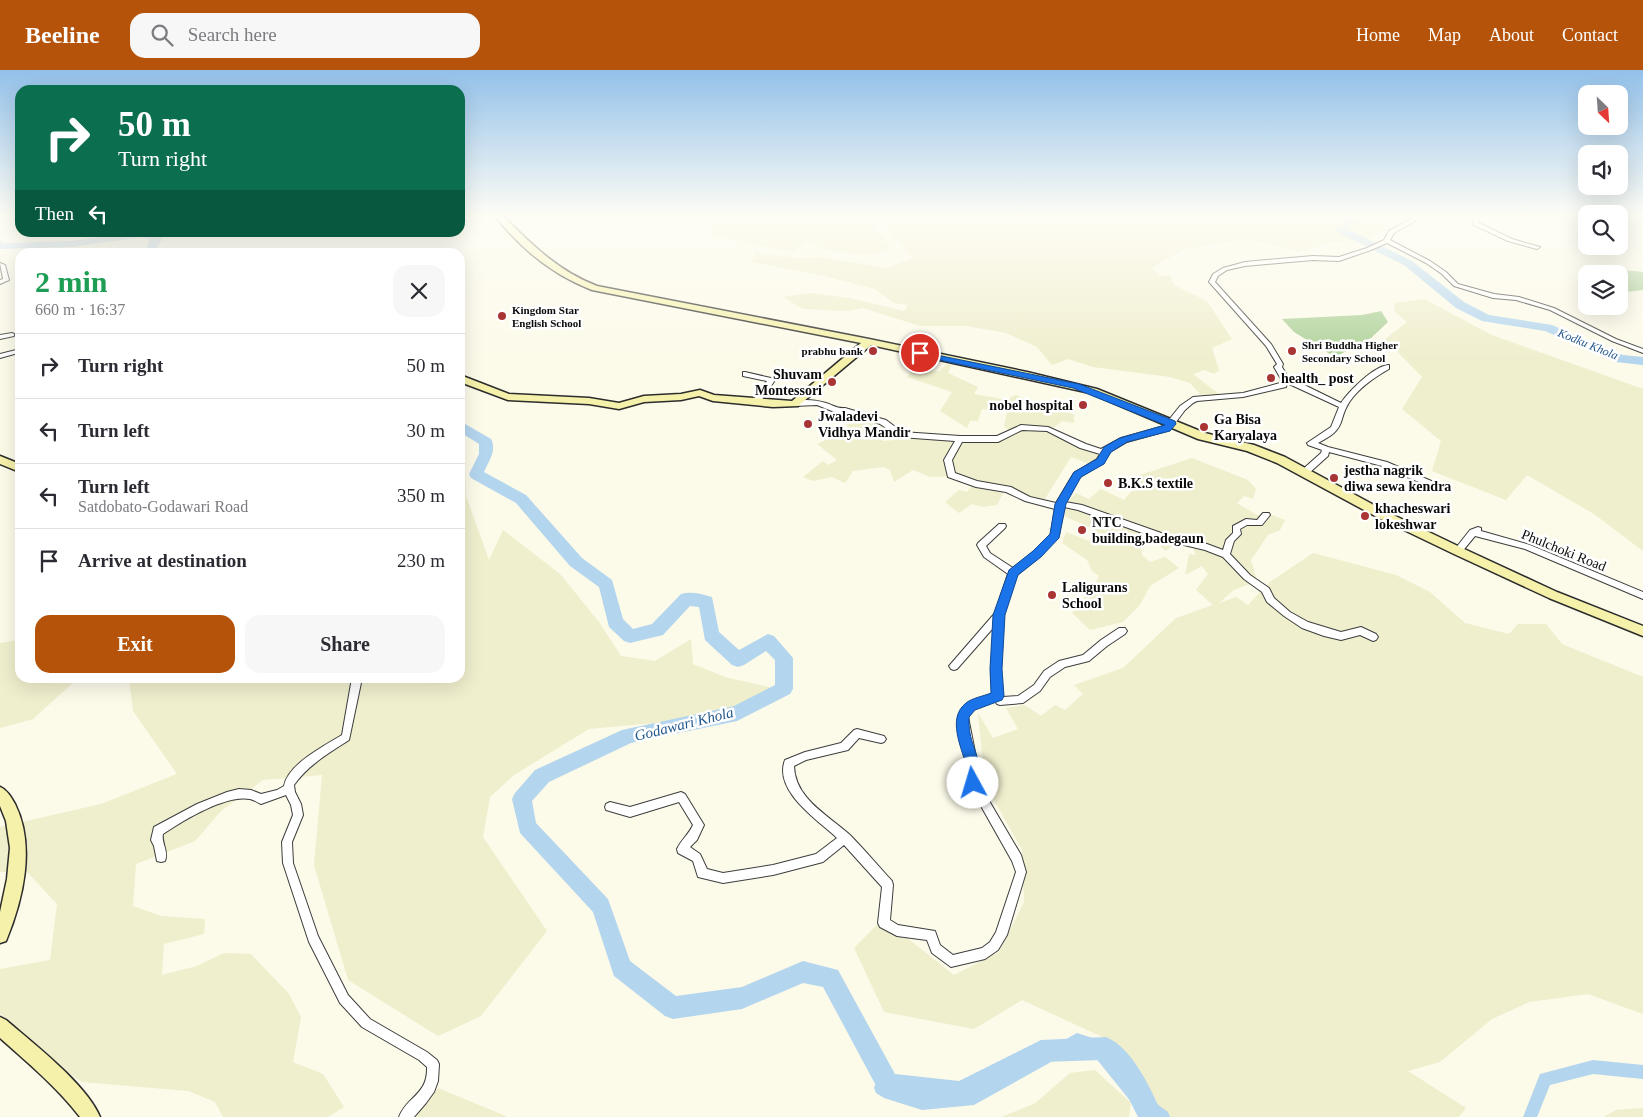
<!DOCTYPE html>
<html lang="en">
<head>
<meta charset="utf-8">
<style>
	:root { --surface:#fff; --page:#f7f7f7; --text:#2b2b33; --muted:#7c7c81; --line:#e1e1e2; --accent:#b45309 }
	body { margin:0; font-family:Georgia,serif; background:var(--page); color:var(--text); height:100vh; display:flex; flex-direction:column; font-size:19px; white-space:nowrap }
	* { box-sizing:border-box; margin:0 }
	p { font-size:16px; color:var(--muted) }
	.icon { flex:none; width:28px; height:28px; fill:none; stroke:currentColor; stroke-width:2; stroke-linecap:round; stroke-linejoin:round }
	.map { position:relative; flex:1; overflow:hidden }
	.sheet { position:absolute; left:15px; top:178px; width:450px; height:435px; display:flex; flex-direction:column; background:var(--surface); border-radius:15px; box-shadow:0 5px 20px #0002 }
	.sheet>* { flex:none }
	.top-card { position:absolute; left:15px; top:15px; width:450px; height:152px; border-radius:15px; box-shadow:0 5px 20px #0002; background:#0b6e4f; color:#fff; overflow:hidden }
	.needle { width:32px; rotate:155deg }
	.controls { position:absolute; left:1578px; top:15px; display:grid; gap:10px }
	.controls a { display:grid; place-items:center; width:50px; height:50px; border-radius:10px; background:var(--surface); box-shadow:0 5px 20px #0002; font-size:25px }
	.pin { position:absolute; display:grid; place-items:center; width:42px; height:42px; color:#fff; margin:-21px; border:2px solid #fff; border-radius:50%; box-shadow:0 1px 5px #0007 }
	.me { position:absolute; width:55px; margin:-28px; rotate:354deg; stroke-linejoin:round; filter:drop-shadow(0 0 4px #0008) }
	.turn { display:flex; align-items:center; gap:18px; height:105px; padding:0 20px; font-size:22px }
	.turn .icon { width:65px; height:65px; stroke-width:2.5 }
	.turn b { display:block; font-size:35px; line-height:42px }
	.then { display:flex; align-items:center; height:48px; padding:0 20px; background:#0003; gap:10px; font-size:19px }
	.round { display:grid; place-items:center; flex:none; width:52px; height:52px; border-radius:15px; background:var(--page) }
	.head { display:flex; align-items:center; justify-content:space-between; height:85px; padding:0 20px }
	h1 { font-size:30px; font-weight:600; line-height:38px; color:#1e9e55 }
	.primary-button { display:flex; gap:10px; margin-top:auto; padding:10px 20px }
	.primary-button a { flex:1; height:58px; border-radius:15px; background:var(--accent); color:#fff; font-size:20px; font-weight:600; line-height:58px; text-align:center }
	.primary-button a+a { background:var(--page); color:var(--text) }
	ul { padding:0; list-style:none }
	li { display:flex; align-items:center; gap:15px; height:65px; padding:0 20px; border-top:1px solid var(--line) }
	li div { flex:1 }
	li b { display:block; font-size:19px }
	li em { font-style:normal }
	header { display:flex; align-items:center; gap:30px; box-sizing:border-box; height:70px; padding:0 25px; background:var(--accent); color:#fff }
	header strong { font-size:24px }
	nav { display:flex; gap:28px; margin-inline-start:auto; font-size:18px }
	.search { width:350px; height:45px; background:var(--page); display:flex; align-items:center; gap:12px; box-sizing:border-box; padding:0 18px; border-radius:15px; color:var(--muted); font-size:19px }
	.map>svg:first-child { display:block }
	.farmland { fill:#efeecd }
	.forest { fill:#afd199 }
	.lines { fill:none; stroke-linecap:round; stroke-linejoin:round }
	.canal { fill:#b4d5ee; fill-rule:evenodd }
	.river { fill:#b4d5ee; fill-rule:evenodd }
	.street-casing { stroke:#3d3d3d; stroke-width:2 }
	.secondary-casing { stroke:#2c2c2c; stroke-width:3 }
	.street { fill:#fff; fill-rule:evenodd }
	.secondary { fill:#f5f1ab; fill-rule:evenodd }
	.route { fill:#1a73e8; stroke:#114b97 }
	.poi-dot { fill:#a83433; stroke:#fff; stroke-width:2 }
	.labels { text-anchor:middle; stroke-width:5; stroke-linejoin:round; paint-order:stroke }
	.far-poi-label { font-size:11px; font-weight:bold; fill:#0a0a0a; stroke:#fff; text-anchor:start }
	.far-water-label { font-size:12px; font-style:italic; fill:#23588c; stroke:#fff }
	.poi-label { font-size:14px; font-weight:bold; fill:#0a0a0a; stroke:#fff; text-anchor:start }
	.street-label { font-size:14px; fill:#0a0a0a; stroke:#fff }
	.water-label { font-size:15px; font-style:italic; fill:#23588c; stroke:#fff }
</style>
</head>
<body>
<header>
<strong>Beeline</strong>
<div class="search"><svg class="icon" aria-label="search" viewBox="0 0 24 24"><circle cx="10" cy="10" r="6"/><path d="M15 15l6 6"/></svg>Search here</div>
<nav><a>Home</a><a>Map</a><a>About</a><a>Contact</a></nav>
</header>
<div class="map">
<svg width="1643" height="1047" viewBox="0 0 1643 1047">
	<rect width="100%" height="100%" fill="#fcfae9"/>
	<g class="farmland">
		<polygon points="693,146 1395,146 1392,154 1369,168 1328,173 1299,182 1260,171 1230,171 1184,179 1152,198 1160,206 1170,205 1174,215 1207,231 1232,269 1212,278 1219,300 1214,304 1205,300 1193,304 1220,325 1203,327 1190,313 1170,307 1093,297 1068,289 1052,295 1037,277 1006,263 967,256 920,256 863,238 846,241 803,239 783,227 810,223 849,228 904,241 908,235 894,233 875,219 824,206 751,192 756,181 761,184 800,188 822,187 887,198 912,188 883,153 873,156 892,179 869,185 830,181 806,171 793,181 759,176 708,163 712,153"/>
		<polygon points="1424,229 1492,265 1643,319 1643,481 1594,444 1527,405 1506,430 1432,401 1441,371 1402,339 1422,307 1385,269 1407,252 1395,242 1394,233"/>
		<polygon points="946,294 951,295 948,303 978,317 974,324 1007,330 1015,325 1027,329 1027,335 1062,338 1074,345 1074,353 1062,351 1050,361 1107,384 1092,395 1071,387 1043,432 1028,429 1006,417 997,435 982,437 972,434 959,443 945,432 959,420 967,422 974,413 959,406 930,407 913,400 894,412 890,400 883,397 853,401 845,413 832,407 813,411 803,407 823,391 828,395 837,390 817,374 848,360 847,354 858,353 862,347 886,357 879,366 883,371 896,370 898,366 1003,370 1013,364 1004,356 1007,342 982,339 978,351 970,351 967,358 940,341 952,322 907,307 916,296 939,302"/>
		<polygon points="460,385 465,387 466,426 489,490 503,460 560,504 599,552 621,586 655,591 691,569 693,594 725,607 777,619 741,639 687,650 589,659 514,705 490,727 483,767 547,861 481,946 438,966 348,910 314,795 322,705 263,710 221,741 195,771 136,794 133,836 161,846 205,849 204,864 164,874 162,905 197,896 224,883 251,884 289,924 301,947 293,992 323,1004 344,1037 328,1047 223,1047 215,1032 188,1021 82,1012 37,982 8,954 0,943 0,899 50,890 57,834 27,802 0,802 0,757 101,734 177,704 133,641 129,608 460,608"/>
		<polygon points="1192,388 1248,410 1256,419 1253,429 1244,426 1237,433 1257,445 1272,445 1285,450 1280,460 1268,465 1251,490 1257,511 1234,520 1219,533 1236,527 1248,535 1270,512 1313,483 1396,505 1430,522 1465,553 1509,564 1518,554 1546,554 1562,574 1643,607 1643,944 1588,924 1529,932 1492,949 1440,992 1408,1001 1466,1038 1459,1047 1159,1047 1109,970 1022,930 974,959 884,942 854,878 883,849 954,905 999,882 1024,832 1022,780 985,714 978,643 993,668 1018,659 1006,638 1025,635 1041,646 1055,635 1065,640 1083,624 1074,615 1123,598 1176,548 1213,535 1196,520 1208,504 1202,496 1185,505 1189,484 1196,485 1192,476 1181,467 1166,481 1161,477 1163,464 1139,465 1142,485 1150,492 1165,487 1179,498 1150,516 1140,535 1123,552 1090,560 1072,543 1094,516 1099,506 1092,501 1087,490 1062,473 1066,462 1089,471 1095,460 1058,443 1076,423 1089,429 1101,419 1124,430 1137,415 1134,407"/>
		<polygon points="20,570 20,608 77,608 77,609 33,649 0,658 0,573"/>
		<polygon points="1095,1000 1131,1033 1129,1047 1001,1047 1034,1034 1070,1003"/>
		<polygon points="438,1018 508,1047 410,1047"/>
		<polygon points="1643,1038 1643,1047 1604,1047 1616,1040"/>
	</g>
	<g class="forest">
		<polygon points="1623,200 1643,202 1643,220 1619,223"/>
		<polygon points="1381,241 1388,252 1371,268 1335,287 1294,262 1282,249 1362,245"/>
	</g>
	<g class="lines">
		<g class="canal">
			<polygon points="1077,963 1099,970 1142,1023 1168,1042 1170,1047 1151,1047 1132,1033 1090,981 1078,977 974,1035 922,1040 884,1028 876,1023 874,1018 876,1013 881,1011 892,1017 922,1026 972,1021"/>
			<polygon points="1593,990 1643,995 1643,1009 1593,1004 1550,1015 1537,1047 1523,1047 1540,1004"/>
		</g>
		<g class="river">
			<polygon points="1352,146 1363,146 1348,159 1412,191 1464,232 1489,245 1552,255 1623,285 1643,287 1643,295 1616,292 1545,261 1482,251 1456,238 1404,195 1337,162 1335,160 1337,158"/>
			<polygon points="129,162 161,165 163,167 155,182 145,182 150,169 141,167 73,177 0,179 0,171 5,173 73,171"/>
			<path d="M 460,351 L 491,369 C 497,380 489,391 484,402 L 526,425 L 582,488 L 612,510 L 623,549 L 633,559 L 652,554 L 681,524 C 691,521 702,524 712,527 L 719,562 L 739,580 L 768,564 L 774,566 L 793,588 L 793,619 L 790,624 L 737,651 L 631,673 L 549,712 L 532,731 L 536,753 L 608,829 L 630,891 L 676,926 L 742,917 L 803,891 L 838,900 L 895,1004 L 959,1011 L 1041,970 L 1106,967 C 1133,978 1152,1021 1163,1047 L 1138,1047 L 1118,1007 L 1101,990 L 1043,992 L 960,1035 L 888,1027 L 880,1023 L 823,917 L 803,913 L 742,939 L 673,949 L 665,946 L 614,906 L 593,842 L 520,763 L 512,729 L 515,723 L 535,700 L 622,660 L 734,636 L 775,615 L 775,590 L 766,581 L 744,595 L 738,597 L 732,595 L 705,570 L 699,537 L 690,536 L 663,565 L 630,573 L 624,571 L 609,557 L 599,517 L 570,496 L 516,433 L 471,408 L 469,404 L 479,384 L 479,374 L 460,362 Z"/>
		</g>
		<defs>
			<g id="street">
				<path d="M 1417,146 L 1424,146 L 1394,163 L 1390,170 L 1430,191 L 1446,202 L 1458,214 L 1494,224 L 1519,227 L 1554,238 L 1616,269 L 1643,279 L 1643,283 L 1612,271 L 1550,240 L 1516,230 L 1493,228 L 1454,216 L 1442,204 L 1426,193 L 1387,173 L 1371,180 L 1339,191 L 1313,190 L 1245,196 L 1227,200 L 1218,206 L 1215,212 L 1271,274 L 1283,294 L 1282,297 L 1288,307 L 1341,333 C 1349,321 1375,295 1389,295 L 1389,299 C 1375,307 1360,317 1350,331 C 1346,337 1344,342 1342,349 C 1339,362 1329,367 1318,373 L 1328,377 L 1387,392 L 1436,413 L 1437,415 L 1436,417 L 1430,417 L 1382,396 L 1329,382 L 1328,386 L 1308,404 L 1302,404 L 1301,402 L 1302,400 L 1321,383 L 1322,380 L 1308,375 L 1307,373 L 1331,357 L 1339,337 L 1287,313 L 1286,317 L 1243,327 L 1197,331 L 1193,333 L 1185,340 L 1170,360 L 1127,372 L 1110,382 L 1103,393 L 1080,407 L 1065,432 L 1082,435 L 1164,464 L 1207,474 L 1223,480 L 1226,470 L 1233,463 L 1233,456 L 1246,449 L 1257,450 L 1263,443 L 1269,443 L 1270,445 L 1262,455 L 1247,455 L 1240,459 L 1241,464 L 1234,471 L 1230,484 L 1250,505 L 1269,518 L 1274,528 L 1290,542 L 1308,552 L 1341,562 L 1361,557 L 1376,564 L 1378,567 L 1376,570 L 1373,571 L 1360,565 L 1341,570 L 1324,566 L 1302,558 L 1284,546 L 1267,532 L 1262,522 L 1244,509 L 1223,487 L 1205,480 L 1159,469 L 1078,440 L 1064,437 L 1059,465 L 1040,486 L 1017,505 L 1003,545 L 1000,602 L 1003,627 L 1018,626 L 1034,615 L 1044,601 L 1059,591 L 1083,585 L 1101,570 L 1119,558 L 1125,558 L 1127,561 L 1125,564 L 1107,576 L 1089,591 L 1065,597 L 1050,607 L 1040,621 L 1023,633 L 1000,635 L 997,634 L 995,631 L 974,639 L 968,647 L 978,697 L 978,712 L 1021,785 L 1026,802 L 1007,865 L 998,880 L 985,889 L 951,897 L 932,883 L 927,870 L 897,866 L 880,857 L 878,853 L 882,817 L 844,775 L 823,792 L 773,805 L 723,813 L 698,807 L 693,791 L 678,783 L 677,779 C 681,770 689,764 693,755 L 679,732 L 630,747 L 606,740 L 605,737 L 606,734 L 610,732 L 630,737 L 681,722 L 685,724 L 704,755 L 697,770 L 690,777 L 700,784 L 707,799 L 723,803 L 773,795 L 816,784 L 837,768 C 818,750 773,721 785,690 L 805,682 L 841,673 L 854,660 L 857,659 L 884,666 L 886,669 L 884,672 L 881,673 L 859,668 L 848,680 L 806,690 L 794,696 C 795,729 828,745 850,765 C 865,780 878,796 892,811 L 893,815 L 890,850 L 898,855 L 935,861 L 940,875 L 953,885 L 982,878 L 990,872 L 996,862 L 1016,802 L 1012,791 L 968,713 L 968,697 L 958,646 L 968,633 L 993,624 L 991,602 L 994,557 L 957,599 L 954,600 L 951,599 L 949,596 L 995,543 L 1008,504 L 984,487 L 977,475 L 978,473 L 999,454 L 1005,454 L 1006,456 L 1005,458 L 986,476 L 990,483 L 1013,498 L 1034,482 L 1051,464 L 1055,439 L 1025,431 L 1006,422 L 976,417 L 948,407 L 944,390 L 955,371 L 900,367 L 880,354 L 845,342 L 837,343 L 817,335 L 794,336 L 790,334 C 799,328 815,330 826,333 C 833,335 837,339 845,338 L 886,350 L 902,362 L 960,366 L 997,366 L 1021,355 L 1048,357 L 1086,374 L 1101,379 L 1121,368 L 1164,356 L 1180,336 L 1193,327 L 1243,323 L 1280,313 L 1281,309 L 1274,297 L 1277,294 L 1266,276 L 1210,213 L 1209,212 L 1213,204 L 1223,198 L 1245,192 L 1313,186 L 1339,187 L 1367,178 L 1384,170 L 1389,161 ZM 1022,360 L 1047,361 L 1080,378 L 1100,384 L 1097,389 L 1074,403 L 1056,433 L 1030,427 L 1011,417 L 977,411 L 955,403 L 952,390 L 962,372 L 998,372 Z"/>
				<polygon points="1471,146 1477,146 1479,153 1512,169 1540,177 1537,179 1508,171 1474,155"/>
				<polygon points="0,193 5,195 9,210 0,214 0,210 3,209"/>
				<polygon points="12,263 14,264 14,266 0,269 0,265"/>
				<polygon points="16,280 19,282 18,283 0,288 0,284"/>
				<polygon points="743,302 745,302 771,308 775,310 759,334 753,334 752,332 767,311 743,306"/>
				<polygon points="1478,457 1481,458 1481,461 1530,475 1643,522 1643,529 1525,479 1475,466 1461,483 1455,483 1454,481 1455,479 1470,460"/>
				<path d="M 352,608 L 362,608 L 349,670 C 329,683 308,695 294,715 L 295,722 L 301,734 L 303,745 L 292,772 L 293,793 L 318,866 L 348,925 L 370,949 L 427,982 L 437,990 L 439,994 L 438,1011 L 434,1022 L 426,1033 L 414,1047 L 399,1047 C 407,1026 428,1025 427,997 L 419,990 L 362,957 L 340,933 L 309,872 L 283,793 L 282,772 L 293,745 L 291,735 L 286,725 L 261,734 C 257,732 254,730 250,729 C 226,724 182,751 163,764 C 161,773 169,781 165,791 L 161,792 L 157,791 L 154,776 L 151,770 L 154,757 L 197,734 L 227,722 L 239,719 L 251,720 L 261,724 L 277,720 L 284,716 C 288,694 324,676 342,665 Z"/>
			</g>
			<g id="secondary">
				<path d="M 495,146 L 503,146 C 532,175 558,201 597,216 L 869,269 L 1027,302 L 1097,319 L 1205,363 L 1254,375 L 1285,387 L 1385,441 L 1462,478 L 1557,522 L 1643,556 L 1643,566 L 1549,528 L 1454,484 L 1377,447 L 1277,393 L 1247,381 L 1198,369 L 1090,323 L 871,275 L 798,336 L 773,337 L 713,331 L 699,326 L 681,330 L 644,332 L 619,339 L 589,334 L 508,330 L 460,312 L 460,305 L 509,324 L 589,328 L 619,333 L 644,326 L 681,324 L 700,320 L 714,325 L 792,331 L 861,273 L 592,220 C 553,205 521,179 495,146 Z"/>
				<polygon points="0,386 20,394 20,402 0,394"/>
				<path d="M 0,717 C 7,720 11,727 15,734 C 36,776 23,830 6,871 L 0,873 L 0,842 L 7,809 L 10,778 L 6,751 L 0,736 Z"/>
				<path d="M 0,947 L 6,950 C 34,974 86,1014 100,1047 L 80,1047 C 57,1017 28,993 0,968 Z"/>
			</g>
		</defs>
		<use href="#street" class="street-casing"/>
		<use href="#secondary" class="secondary-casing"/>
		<use href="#street" class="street"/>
		<use href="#secondary" class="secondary"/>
	</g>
	<linearGradient id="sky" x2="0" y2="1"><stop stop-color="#93c1ea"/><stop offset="0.5" stop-color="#fefdf5"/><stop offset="1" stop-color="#fefdf5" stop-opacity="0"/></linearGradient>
	<rect width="1643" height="292" fill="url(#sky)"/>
	<path class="route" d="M 917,281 L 1079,314 L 1175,351 L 1176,354 L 1170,361 L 1127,372 L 1111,382 L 1104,394 L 1081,407 L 1066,434 L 1059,468 L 1041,487 L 1018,505 L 1005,545 L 1002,599 L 1004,626 L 1002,630 L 975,640 L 969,647 C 969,653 969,658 970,663 C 973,681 986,699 978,717 L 973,719 L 969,717 C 965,710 969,702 966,695 C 961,676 947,648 966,633 C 972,628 984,626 991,623 L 990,599 L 993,545 L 1009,500 L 1033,481 L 1050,464 L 1055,434 L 1074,402 L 1097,389 L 1104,377 L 1120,368 L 1165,355 L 1073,318 L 920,286 L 916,283 Z"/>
	<g class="poi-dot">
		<circle cx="502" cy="246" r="5"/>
		<circle cx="873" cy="281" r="5"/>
		<circle cx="1292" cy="281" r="5"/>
		<circle cx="1271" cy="308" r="5"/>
		<circle cx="832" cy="312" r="5"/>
		<circle cx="1083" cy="335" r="5"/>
		<circle cx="808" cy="354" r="5"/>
		<circle cx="1204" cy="357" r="5"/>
		<circle cx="1334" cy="408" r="5"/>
		<circle cx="1108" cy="413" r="5"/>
		<circle cx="1365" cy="446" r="5"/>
		<circle cx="1082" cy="460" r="5"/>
		<circle cx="1052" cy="525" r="5"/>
	</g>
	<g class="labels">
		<g class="far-poi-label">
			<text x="512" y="244">Kingdom Star<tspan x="512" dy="13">English School</tspan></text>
			<text x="1302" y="279">Shri Buddha Higher<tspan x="1302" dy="13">Secondary School</tspan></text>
			<text x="863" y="285" text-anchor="end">prabhu bank</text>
		</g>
		<g class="far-water-label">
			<text transform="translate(1588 274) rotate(22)" y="4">Kodku Khola</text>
		</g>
		<g class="poi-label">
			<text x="822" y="309" text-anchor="end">Shuvam<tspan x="822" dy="16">Montessori</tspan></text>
			<text x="1281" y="313">health_ post</text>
			<text x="1073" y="340" text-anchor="end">nobel hospital</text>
			<text x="818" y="351">Jwaladevi<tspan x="818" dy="16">Vidhya Mandir</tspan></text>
			<text x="1214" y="354">Ga Bisa<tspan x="1214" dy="16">Karyalaya</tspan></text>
			<text x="1344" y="405">jestha nagrik<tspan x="1344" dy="16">diwa sewa kendra</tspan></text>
			<text x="1118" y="418">B.K.S textile</text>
			<text x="1375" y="443">khacheswari<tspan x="1375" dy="16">lokeshwar</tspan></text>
			<text x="1092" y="457">NTC<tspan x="1092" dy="16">building,badegaun</tspan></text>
			<text x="1062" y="522">Laligurans<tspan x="1062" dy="16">School</tspan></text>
		</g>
		<g class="street-label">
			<text transform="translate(1564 480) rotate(22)" y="5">Phulchoki Road</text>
		</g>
		<g class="water-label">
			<text transform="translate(684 654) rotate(-14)" y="5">Godawari Khola</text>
		</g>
	</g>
</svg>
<div class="controls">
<a><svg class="needle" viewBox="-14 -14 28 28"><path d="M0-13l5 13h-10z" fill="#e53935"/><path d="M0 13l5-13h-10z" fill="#7c7c81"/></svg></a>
<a><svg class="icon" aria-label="sound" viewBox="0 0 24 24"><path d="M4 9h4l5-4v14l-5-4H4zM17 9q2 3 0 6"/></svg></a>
<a><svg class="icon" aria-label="search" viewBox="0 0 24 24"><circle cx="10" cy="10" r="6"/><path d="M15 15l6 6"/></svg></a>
<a><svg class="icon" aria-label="layers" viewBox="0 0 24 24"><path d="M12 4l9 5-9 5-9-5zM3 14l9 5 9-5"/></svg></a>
</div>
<div class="pin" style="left:920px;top:283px;background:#d93025"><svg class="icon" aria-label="arrive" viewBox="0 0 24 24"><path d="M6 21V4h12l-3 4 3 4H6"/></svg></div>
<svg class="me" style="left:973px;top:713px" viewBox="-20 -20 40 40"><circle r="19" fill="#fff"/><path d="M0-13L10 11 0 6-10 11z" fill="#1a73e8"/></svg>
<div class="top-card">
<div class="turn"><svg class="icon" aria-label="right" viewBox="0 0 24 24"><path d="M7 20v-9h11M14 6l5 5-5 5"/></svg><div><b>50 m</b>Turn right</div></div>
<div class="then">Then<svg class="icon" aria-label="left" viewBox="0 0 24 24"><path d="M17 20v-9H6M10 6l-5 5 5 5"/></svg></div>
</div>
<section class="sheet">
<div class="head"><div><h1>2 min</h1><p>660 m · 16:37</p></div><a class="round"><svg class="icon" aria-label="close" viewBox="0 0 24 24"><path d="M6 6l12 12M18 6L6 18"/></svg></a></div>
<ul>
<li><svg class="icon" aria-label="right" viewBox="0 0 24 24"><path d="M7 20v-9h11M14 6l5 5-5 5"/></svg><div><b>Turn right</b></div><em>50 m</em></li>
<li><svg class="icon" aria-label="left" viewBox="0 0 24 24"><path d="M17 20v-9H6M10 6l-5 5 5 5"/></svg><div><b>Turn left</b></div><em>30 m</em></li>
<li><svg class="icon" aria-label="left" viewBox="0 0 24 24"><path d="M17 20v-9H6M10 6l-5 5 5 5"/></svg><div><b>Turn left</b><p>Satdobato-Godawari Road</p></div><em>350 m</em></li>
<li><svg class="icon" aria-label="arrive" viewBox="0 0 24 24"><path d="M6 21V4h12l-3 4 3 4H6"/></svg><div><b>Arrive at destination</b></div><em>230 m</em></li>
</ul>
<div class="primary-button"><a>Exit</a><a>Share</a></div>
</section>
</div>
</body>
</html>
